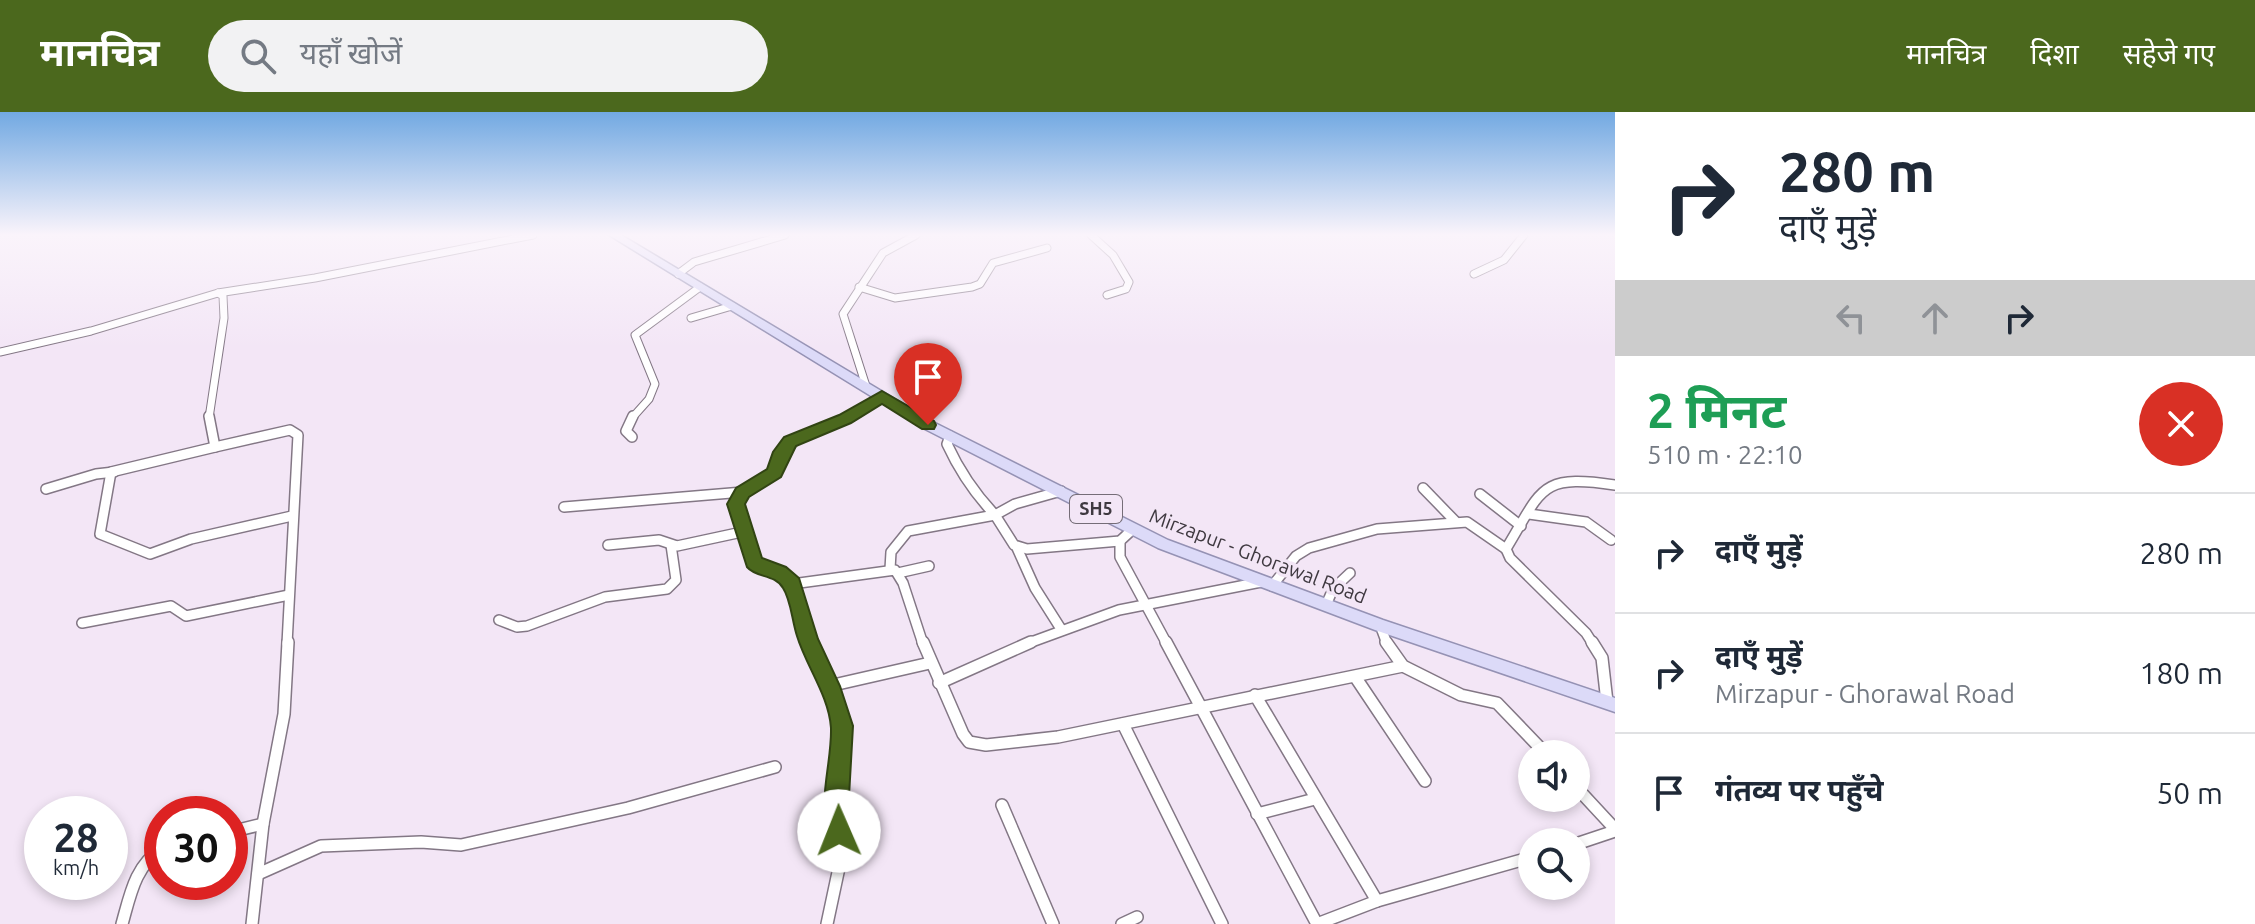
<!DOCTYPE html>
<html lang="hi">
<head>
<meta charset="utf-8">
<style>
	:root { --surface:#fff; --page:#f2f2f3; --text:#1f2937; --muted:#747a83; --line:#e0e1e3; --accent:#4b681d }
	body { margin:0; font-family:Ubuntu,"Noto Sans Devanagari",sans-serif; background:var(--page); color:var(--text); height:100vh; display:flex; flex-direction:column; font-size:30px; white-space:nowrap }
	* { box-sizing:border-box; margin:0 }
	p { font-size:26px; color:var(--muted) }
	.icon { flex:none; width:44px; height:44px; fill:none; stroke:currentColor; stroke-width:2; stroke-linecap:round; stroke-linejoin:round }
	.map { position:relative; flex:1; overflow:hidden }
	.drawer { display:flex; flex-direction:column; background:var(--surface); width:640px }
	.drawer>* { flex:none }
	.guide { background:#fff; color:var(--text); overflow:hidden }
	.controls { position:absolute; left:1518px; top:628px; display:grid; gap:16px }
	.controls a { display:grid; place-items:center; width:72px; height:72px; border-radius:50%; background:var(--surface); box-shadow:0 4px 12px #0003; font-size:40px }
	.speed { position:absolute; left:24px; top:684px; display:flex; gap:16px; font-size:40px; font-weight:700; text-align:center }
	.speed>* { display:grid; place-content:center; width:104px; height:104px; border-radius:50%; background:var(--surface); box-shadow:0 4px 12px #0003; line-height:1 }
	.speed small { font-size:20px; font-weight:400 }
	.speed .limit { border:12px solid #d22; background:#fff; color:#111 }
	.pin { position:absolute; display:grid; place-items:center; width:68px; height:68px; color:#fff; margin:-82px -34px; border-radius:50% 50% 50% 0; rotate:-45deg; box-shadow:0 0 8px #0007 }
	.pin .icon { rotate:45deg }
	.me { position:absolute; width:88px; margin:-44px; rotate:359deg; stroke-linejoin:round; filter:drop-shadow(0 0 6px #0008) }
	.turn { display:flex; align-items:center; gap:28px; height:168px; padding:0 32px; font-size:36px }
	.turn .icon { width:104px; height:104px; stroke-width:2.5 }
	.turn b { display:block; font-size:56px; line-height:68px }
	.lanes { display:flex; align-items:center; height:76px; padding:0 32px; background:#0003; justify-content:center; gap:40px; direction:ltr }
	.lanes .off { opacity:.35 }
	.round { display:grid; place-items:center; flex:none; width:84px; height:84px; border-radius:42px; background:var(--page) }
	.head { display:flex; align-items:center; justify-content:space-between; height:136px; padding:0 32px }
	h1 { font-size:48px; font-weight:700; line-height:60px; color:#1e9e55 }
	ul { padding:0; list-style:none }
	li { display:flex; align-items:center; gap:24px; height:120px; padding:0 32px; border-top:2px solid var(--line) }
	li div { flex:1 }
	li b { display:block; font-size:30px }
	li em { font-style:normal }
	header { display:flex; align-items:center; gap:48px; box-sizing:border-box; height:112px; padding:0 40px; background:var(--accent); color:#fff }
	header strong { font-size:38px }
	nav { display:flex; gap:44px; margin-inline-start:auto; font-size:28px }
	.search { width:560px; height:72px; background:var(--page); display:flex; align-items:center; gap:20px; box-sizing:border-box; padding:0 28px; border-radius:44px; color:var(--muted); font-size:30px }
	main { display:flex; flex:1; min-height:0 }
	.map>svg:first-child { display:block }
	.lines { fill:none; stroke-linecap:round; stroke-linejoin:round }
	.street-far2-casing { stroke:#837785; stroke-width:9 }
	.street-far1-casing { stroke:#837785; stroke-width:12 }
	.street-casing { stroke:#837785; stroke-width:14 }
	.primary-casing { stroke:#9592b4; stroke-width:3 }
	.street-far2 { stroke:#fff; stroke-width:7 }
	.street-far1 { stroke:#fff; stroke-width:9 }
	.street { stroke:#fff; stroke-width:11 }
	.primary { fill:#dcdaf8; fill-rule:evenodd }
	.route { fill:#4b681d; stroke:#314413; stroke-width:2 }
	.labels { text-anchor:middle; stroke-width:7; stroke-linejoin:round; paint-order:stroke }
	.shield { fill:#f3e6f6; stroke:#756d77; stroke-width:2 }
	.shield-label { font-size:18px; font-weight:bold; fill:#3f3940 }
	.street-label { font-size:20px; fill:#3f3940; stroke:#f3e6f6 }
</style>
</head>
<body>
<header>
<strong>मानचित्र</strong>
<div class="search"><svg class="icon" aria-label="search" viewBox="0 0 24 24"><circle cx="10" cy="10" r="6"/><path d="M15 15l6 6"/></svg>यहाँ खोजें</div>
<nav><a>मानचित्र</a><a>दिशा</a><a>सहेजे गए</a></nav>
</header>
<main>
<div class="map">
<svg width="1615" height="812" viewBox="0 0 1615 812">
	<rect width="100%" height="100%" fill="#f3e6f6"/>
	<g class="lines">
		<defs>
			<g id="street-far2">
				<polyline points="1091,123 1113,143 1129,170 1126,177 1107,183"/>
				<polyline points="678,162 694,150 785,123"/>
				<polyline points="1474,162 1504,148 1524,123"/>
				<polyline points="859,175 895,186 972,175 980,172 993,151 1047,136"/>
				<polyline points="691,206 732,194"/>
				<polyline points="0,240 91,219 218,181 315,166 533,123"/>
				<polyline points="866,274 843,202 883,141 916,123"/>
				<polyline points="209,306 224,206 223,184 218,181"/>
				<polyline points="632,306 649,287 655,272 635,223 700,175"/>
				<polyline points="846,306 882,284"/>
			</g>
			<g id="street-far1">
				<polyline points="209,304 215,335 290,318 298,323 287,532"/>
				<polyline points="632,325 626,319 633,304"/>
				<polyline points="215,335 111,360 100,422 150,442 191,427 292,404"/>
				<polyline points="1423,376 1455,409"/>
				<polyline points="46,377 96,362 114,360"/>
				<polyline points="1061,379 1015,392 995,403 1014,433 1027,437 1120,429 1133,417"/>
				<polyline points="1480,382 1521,414"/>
				<polyline points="564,395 743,380"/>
				<polyline points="1529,402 1586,410 1611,428"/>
				<polyline points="1120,429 1120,445 1167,532"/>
				<polyline points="608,433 659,428 677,434 742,420"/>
				<polyline points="1017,436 1035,476 1061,517"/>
				<path d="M 890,457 L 891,440 L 908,419 L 995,403 C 975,382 959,358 947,332 L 950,324"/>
				<polyline points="898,461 929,454"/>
				<polyline points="792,472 895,458 903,471 923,532"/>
				<polyline points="1272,474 1296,444 1309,436 1377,417 1467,410 1506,437"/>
				<polyline points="1326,493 1333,477 1350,461"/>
				<polyline points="499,508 517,515 527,514 605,485 667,477 676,468 671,433"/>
				<polyline points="82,511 171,494 186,504 289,483"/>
				<polyline points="1380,513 1387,532"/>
				<path d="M 810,532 C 793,491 807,470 757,454 L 736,392 L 743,380 L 775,361 C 790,315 813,325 850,304"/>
				<polyline points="1026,532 1119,498 1261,470"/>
				<path d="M 1593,532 L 1586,521 L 1510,446 L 1506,437 C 1543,376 1539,362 1615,373"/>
			</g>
			<g id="street">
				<polyline points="810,530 842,614 837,702 840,751 827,812"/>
				<polyline points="923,530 963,622 969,630 986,633 1058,625 1403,554"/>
				<polyline points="1166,530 1317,812"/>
				<polyline points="1386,530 1403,554 1461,583 1497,591 1546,642"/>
				<polyline points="1592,530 1602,546 1607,590"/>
				<polyline points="1356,566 1425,669"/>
				<polyline points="939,571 1031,530"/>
				<polyline points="829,574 930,551"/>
				<polyline points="1255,583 1377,789"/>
				<polyline points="1123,612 1222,812"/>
				<polyline points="1576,675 1615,717"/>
				<polyline points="1002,693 1053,812"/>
				<polyline points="1257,702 1315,687"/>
				<polyline points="230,720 263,712"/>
				<polyline points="1576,732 1615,719"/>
				<polyline points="258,762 321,734 421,730 461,733 628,696 775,655"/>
				<path d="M 122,812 C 130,784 135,753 162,737"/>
				<polyline points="252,812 263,712 284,602 288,530"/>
				<polyline points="1122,812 1137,805"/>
				<polyline points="1317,812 1377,789 1532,745"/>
			</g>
			<polygon id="primary" points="609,123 621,123 933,310 1168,428 1383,508 1615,586 1615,600 1375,518 1158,436 923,316"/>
		</defs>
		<use href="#street-far2" class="street-far2-casing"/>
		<use href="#street-far1" class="street-far1-casing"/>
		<use href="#street" class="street-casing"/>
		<use href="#primary" class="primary-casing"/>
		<use href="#street-far2" class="street-far2"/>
		<use href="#street-far1" class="street-far1"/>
		<use href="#street" class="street"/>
		<use href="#primary" class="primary"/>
	</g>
	<linearGradient id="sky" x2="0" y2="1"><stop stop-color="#72a9e2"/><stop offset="0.52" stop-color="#faf4fb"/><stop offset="1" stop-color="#faf4fb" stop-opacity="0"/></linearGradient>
	<rect width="1615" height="236" fill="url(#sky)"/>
	<path class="route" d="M 882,279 L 934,309 L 936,313 L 934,317 L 922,317 L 882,292 L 851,311 L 796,334 L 781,365 L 749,385 L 745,392 L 762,446 L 786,455 L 799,466 L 818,527 L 840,574 L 853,614 L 848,702 L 850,719 L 847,727 L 839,731 L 830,727 C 816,693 832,652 831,616 C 829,584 806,554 797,524 C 792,509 791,488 783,476 C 775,462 756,466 747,455 L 727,392 L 736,376 L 767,357 L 773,340 L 784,325 L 839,303 Z"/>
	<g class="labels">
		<rect class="shield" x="1070" y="383" width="52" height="28" rx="6"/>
		<g class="shield-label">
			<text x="1096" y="403">SH5</text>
		</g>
		<g class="street-label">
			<text transform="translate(1258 444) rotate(21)" y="7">Mirzapur - Ghorawal Road</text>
		</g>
	</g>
</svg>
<div class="controls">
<a><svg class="icon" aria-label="sound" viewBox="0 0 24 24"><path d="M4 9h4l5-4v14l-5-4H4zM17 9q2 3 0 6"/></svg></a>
<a><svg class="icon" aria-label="search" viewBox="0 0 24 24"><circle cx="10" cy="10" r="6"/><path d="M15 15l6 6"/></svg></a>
</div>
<div class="speed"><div>28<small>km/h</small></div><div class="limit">30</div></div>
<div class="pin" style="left:928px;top:313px;background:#d93025"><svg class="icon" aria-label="arrive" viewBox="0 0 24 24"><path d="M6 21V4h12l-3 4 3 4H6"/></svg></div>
<svg class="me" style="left:839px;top:719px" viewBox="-20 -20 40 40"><circle r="19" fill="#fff"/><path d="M0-13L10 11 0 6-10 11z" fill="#4b681d"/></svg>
</div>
<section class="drawer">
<div class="guide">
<div class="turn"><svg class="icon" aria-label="right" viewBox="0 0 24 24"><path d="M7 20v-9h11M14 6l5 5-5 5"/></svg><div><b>280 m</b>दाएँ मुड़ें</div></div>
<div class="lanes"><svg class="icon off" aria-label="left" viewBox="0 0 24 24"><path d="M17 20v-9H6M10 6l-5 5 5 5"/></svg><svg class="icon off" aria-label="ahead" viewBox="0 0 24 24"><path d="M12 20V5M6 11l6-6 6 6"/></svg><svg class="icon" aria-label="right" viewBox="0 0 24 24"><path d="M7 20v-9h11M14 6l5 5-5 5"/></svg></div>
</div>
<div class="head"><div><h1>2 मिनट</h1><p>510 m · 22:10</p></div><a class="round" style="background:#d93025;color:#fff"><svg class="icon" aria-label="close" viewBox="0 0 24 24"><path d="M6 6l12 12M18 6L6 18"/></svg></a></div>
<ul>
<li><svg class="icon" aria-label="right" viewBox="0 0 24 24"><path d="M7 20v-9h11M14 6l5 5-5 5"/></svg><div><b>दाएँ मुड़ें</b></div><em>280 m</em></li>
<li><svg class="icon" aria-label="right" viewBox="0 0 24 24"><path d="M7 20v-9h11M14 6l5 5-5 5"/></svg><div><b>दाएँ मुड़ें</b><p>Mirzapur - Ghorawal Road</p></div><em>180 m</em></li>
<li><svg class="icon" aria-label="arrive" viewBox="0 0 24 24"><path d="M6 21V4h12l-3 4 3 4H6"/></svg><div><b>गंतव्य पर पहुँचे</b></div><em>50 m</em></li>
</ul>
</section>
</main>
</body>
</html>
